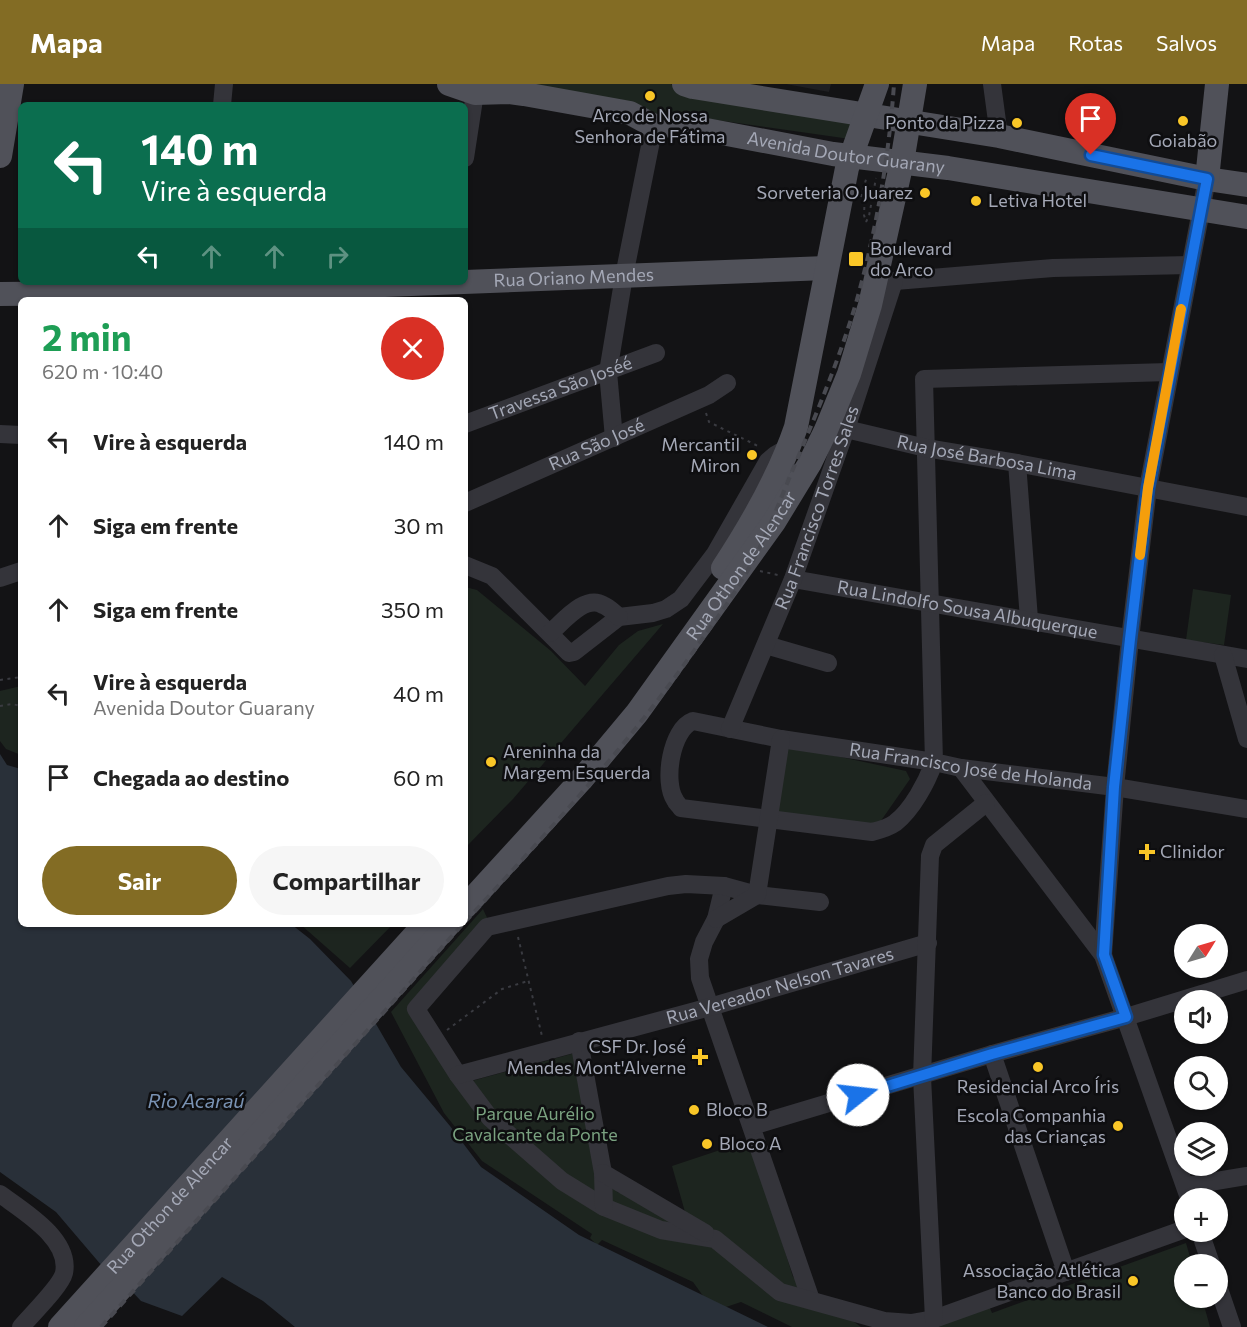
<!DOCTYPE html>
<html lang="pt">
<head>
<meta charset="utf-8">
<style>
	:root { --surface:#fff; --page:#f6f6f6; --text:#222; --muted:#767676; --accent:#836c24 }
	body { margin:0; font-family:Commissioner,sans-serif; background:var(--page); color:var(--text); height:100vh; display:flex; flex-direction:column; font-size:22px; white-space:nowrap }
	* { box-sizing:border-box; margin:0 }
	p { font-size:20px; color:var(--muted) }
	.icon { flex:none; width:33px; height:33px; fill:none; stroke:currentColor; stroke-width:2; stroke-linecap:round; stroke-linejoin:round }
	.map { position:relative; flex:1; overflow:hidden }
	.sheet { position:absolute; left:18px; top:213px; width:450px; height:630px; display:flex; flex-direction:column; background:var(--surface); border-radius:9px; box-shadow:0 2px 4px #0004 }
	.sheet>* { flex:none }
	.guide { position:absolute; left:18px; top:18px; width:450px; height:183px; border-radius:9px; box-shadow:0 2px 4px #0004; background:#0b6e4f; color:#fff; overflow:hidden }
	.needle { width:39px; rotate:53deg }
	.buttons { position:absolute; left:1174px; top:840px; display:grid; gap:12px }
	.buttons a { display:grid; place-items:center; width:54px; height:54px; border-radius:50%; background:var(--surface); box-shadow:0 2px 4px #0004; font-size:30px }
	.pin { position:absolute; display:grid; place-items:center; width:51px; height:51px; color:#fff; margin:-62px -26px; border-radius:50% 50% 50% 0; rotate:-45deg; box-shadow:0 0 6px #0007 }
	.pin .icon { rotate:45deg }
	.me { position:absolute; width:66px; margin:-33px; rotate:74deg; stroke-linejoin:round; filter:drop-shadow(0 0 4px #0008) }
	.turn { display:flex; align-items:center; gap:21px; height:126px; padding:0 24px; font-size:27px }
	.turn .icon { width:78px; height:78px; stroke-width:2.5 }
	.turn b { display:block; font-size:42px; line-height:51px }
	.lanes { display:flex; align-items:center; height:57px; padding:0 24px; background:#0003; justify-content:center; gap:30px; direction:ltr }
	.lanes .off { opacity:.35 }
	.round { display:grid; place-items:center; flex:none; width:63px; height:63px; border-radius:32px; background:var(--page) }
	.overview { display:flex; align-items:center; justify-content:space-between; height:102px; padding:0 24px }
	h1 { font-size:36px; font-weight:700; line-height:45px; color:#1e9e55 }
	.primary-button { display:flex; gap:12px; margin-top:auto; padding:12px 24px }
	.primary-button a { flex:1; height:69px; border-radius:36px; background:var(--accent); color:#fff; font-size:24px; font-weight:700; line-height:69px; text-align:center }
	.primary-button a+a { background:var(--page); color:var(--text) }
	ul { padding:0; list-style:none }
	li { display:flex; align-items:center; gap:18px; height:84px; padding:0 24px }
	li div { flex:1 }
	li b { display:block; font-size:22px }
	li em { font-style:normal }
	header { display:flex; align-items:center; gap:36px; box-sizing:border-box; height:84px; padding:0 30px; background:var(--accent); color:#fff }
	header strong { font-size:28px }
	nav { display:flex; gap:33px; margin-inline-start:auto; font-size:21px }
	.map>svg:first-child { display:block }
	.built { fill:#1f1f22 }
	.green { fill:#1d251f }
	.water { fill:#293039 }
	.lines { fill:none; stroke-linecap:round; stroke-linejoin:round }
	.path { stroke:#3a3b41; stroke-width:2; stroke-dasharray:3 4.5; stroke-linecap:butt }
	.minor { stroke:#34343a; stroke-width:18 }
	.major { stroke:#505159; stroke-width:24 }
	.rail { stroke:#494a51; stroke-width:4; stroke-dasharray:8 6; stroke-linecap:butt }
	.route-casing { stroke:#114b97; stroke-width:15 }
	.route { stroke:#1a73e8; stroke-width:10 }
	.slow { stroke:#f59e0b; stroke-width:10 }
	.poi-dot { fill:#f9c627; stroke:#0e0e10; stroke-width:2 }
	.labels { text-anchor:middle; stroke-width:5; stroke-linejoin:round; paint-order:stroke }
	.poi-label { font-size:18px; fill:#a4a8b6; stroke:#0e0e10; text-anchor:end }
	.street-label { font-size:18px; fill:#a4a8b6; stroke:#0e0e10 }
	.park-label { font-size:18px; fill:#7aa280; stroke:#0e0e10 }
	.water-label { font-size:20px; font-style:italic; fill:#7992b3; stroke:#0e0e10 }
</style>
</head>
<body>
<header>
<strong>Mapa</strong>
<nav><a>Mapa</a><a>Rotas</a><a>Salvos</a></nav>
</header>
<div class="map">
<svg width="1247" height="1243" viewBox="0 0 1247 1243">
	<rect width="100%" height="100%" fill="#131315"/>
	<polygon class="built" points="786,0 831,0 829,8"/>
	<g class="green">
		<polygon points="498,0 671,0 680,7 855,36 850,55 674,30 660,36"/>
		<polygon points="465,503 477,506 551,567 585,602 619,561 638,547 663,540 513,715 465,764"/>
		<polygon points="1193,505 1231,511 1224,561 1186,556"/>
		<polygon points="21,602 21,671 6,665 0,657 0,607"/>
		<polygon points="785,661 906,687 910,695 878,741 777,732"/>
		<polygon points="483,825 489,838 413,920 468,998 575,969 617,1108 685,1128 672,1082 750,1056 793,1193 861,1243 792,1243 741,1218 714,1227 693,1198 602,1156 597,1161 590,1154 592,1150 482,1077 444,1029 391,928"/>
		<polygon points="300,840 393,840 350,884"/>
		<polygon points="1186,1159 1192,1180 1185,1180 1185,1214 1202,1214 1210,1243 922,1243 989,1222 992,1229"/>
	</g>
	<polygon class="water" points="0,670 7,681 21,685 21,840 291,840 310,855 351,897 401,983 450,1042 481,1083 579,1151 768,1243 295,1243 263,1217 222,1193 182,1232 141,1217 126,1201 102,1182 56,1128 0,1088"/>
	<g class="lines">
		<g class="path">
			<polyline points="865,108 864,131 866,138"/>
			<polyline points="861,113 867,92"/>
			<polyline points="866,138 869,132 876,94"/>
			<polyline points="706,329 709,338 760,363"/>
			<polyline points="760,487 778,491"/>
			<polyline points="0,596 21,593"/>
			<polyline points="0,622 12,620 21,622"/>
			<polyline points="518,853 542,952"/>
			<polyline points="447,946 502,905 528,897"/>
		</g>
		<g class="minor">
			<polyline points="992,0 999,52"/>
			<polyline points="222,21 224,0"/>
			<polyline points="465,74 475,9"/>
			<polyline points="883,198 1053,184 1190,181"/>
			<path id="s1" d="M 1169,288 L 924,295 L 934,678 C 927,698 912,726 895,739 C 888,744 880,746 872,748 L 681,724 C 679,721 676,719 675,716 C 663,698 671,645 693,637 L 781,655 L 934,678 L 961,684 L 1115,703 L 1247,725"/>
			<path id="s2" d="M 465,340 L 656,269"/>
			<path id="s3" d="M 836,346 L 846,345 L 926,364 L 1017,379 L 1247,423"/>
			<polyline points="0,350 21,351"/>
			<polyline points="614,354 608,288 624,192 654,42"/>
			<polyline points="1017,379 1029,535"/>
			<path id="s4" d="M 465,419 L 709,311 L 727,299"/>
			<polyline points="465,481 492,492 569,569 574,568 619,533 653,529 666,525 681,515 715,470 768,377 775,371 789,363"/>
			<polyline points="0,494 21,487"/>
			<path id="s5" d="M 793,495 L 1247,575"/>
			<path d="M 550,549 C 563,538 585,510 603,521 C 609,523 614,529 619,533"/>
			<polyline points="766,561 828,579"/>
			<polyline points="1223,571 1247,655"/>
			<path id="s6" d="M 730,645 L 793,495 L 846,345 L 894,197"/>
			<polyline points="961,684 1103,871 1189,1114"/>
			<polyline points="724,802 716,835 704,858 699,875 700,894 811,1216"/>
			<polyline points="820,818 757,811 724,802 686,800 668,802 487,843 416,925 458,991 490,1034 562,1097 604,1123 661,1146 715,1155 780,1208 884,1237 911,1239 934,1235 1185,1145"/>
			<polyline points="716,835 757,811 781,655"/>
			<polyline points="1103,871 1115,703 1130,555 1148,404 1207,95"/>
			<polyline points="579,957 603,1089 604,1123"/>
			<polyline points="992,970 1066,1188"/>
			<path id="s7" d="M 458,991 L 710,923 L 928,859"/>
			<polyline points="752,1042 992,970 1126,933 1247,896"/>
			<polyline points="603,1089 705,1149"/>
			<polyline points="1186,1102 1247,1092"/>
			<path d="M 0,1110 C 23,1127 71,1155 64,1189 C 61,1202 31,1231 21,1243"/>
			<polyline points="1200,1148 1211,1180"/>
			<polyline points="1218,1202 1232,1243"/>
			<polyline points="934,1235 922,993 930,772 934,761 986,719"/>
		</g>
		<g class="major">
			<path id="s8" d="M 449,0 L 475,9 L 509,8 L 524,10 L 630,29 L 654,42 L 680,41 L 833,70 L 948,84 L 1247,133"/>
			<polyline points="684,0 693,3 999,52 1207,95 1247,101"/>
			<polyline points="0,72 12,0"/>
			<polyline points="1207,95 1217,0"/>
			<path id="s9" d="M 0,210 L 204,208 L 826,184"/>
			<path d="M 723,484 C 752,440 779,393 796,343 L 847,84 L 877,0"/>
			<path id="s10" d="M 465,823 L 581,696 L 637,629 L 774,438 L 810,379 L 826,346 L 849,290 L 870,221 L 902,78 L 915,0"/>
			<path id="s11" d="M 60,1243 L 425,840"/>
			<polyline points="86,1243 449,840"/>
		</g>
		<g class="rail">
			<path d="M 465,838 C 546,750 627,663 696,564 C 714,538 734,512 749,484 C 768,450 781,413 796,378 C 818,326 840,273 856,219 C 876,148 889,73 894,0"/>
			<polyline points="101,1243 463,840"/>
		</g>
	</g>
	<g class="lines">
		<defs>
			<polyline id="route" points="858,1011 992,970 1126,933 1104,871 1114,703 1130,555 1148,404 1207,95 1091,71"/>
		</defs>
		<use href="#route" class="route-casing"/>
		<use href="#route" class="route"/>
		<polyline class="slow" points="1140,471 1148,404 1181,225"/>
	</g>
	<g class="poi-dot">
		<circle cx="650" cy="12" r="6"/>
		<circle cx="1183" cy="37" r="6"/>
		<circle cx="1017" cy="39" r="6"/>
		<circle cx="925" cy="109" r="6"/>
		<circle cx="976" cy="117" r="6"/>
		<rect x="848" y="167" width="16" height="16" rx="3"/>
		<circle cx="752" cy="371" r="6"/>
		<circle cx="491" cy="678" r="6"/>
		<path d="M1144 759h6v6h6v6h-6v6h-6v-6h-6v-6h6z"/>
		<path d="M697 964h6v6h6v6h-6v6h-6v-6h-6v-6h6z"/>
		<circle cx="1038" cy="983" r="6"/>
		<circle cx="694" cy="1026" r="6"/>
		<circle cx="1118" cy="1042" r="6"/>
		<circle cx="707" cy="1060" r="6"/>
		<circle cx="1133" cy="1197" r="6"/>
	</g>
	<g class="labels">
		<g class="poi-label">
			<text x="650" y="38" text-anchor="middle">Arco de Nossa<tspan x="650" dy="21">Senhora de Fátima</tspan></text>
			<text x="1005" y="45">Ponto da Pizza</text>
			<text x="1183" y="63" text-anchor="middle">Goiabão</text>
			<text x="913" y="115">Sorveteria O Juarez</text>
			<text x="988" y="123" text-anchor="start">Letiva Hotel</text>
			<text x="870" y="171" text-anchor="start">Boulevard<tspan x="870" dy="21">do Arco</tspan></text>
			<text x="740" y="367">Mercantil<tspan x="740" dy="21">Miron</tspan></text>
			<text x="503" y="674" text-anchor="start">Areninha da<tspan x="503" dy="21">Margem Esquerda</tspan></text>
			<text x="1160" y="774" text-anchor="start">Clinidor</text>
			<text x="686" y="969">CSF Dr. José<tspan x="686" dy="21">Mendes Mont'Alverne</tspan></text>
			<text x="1038" y="1009" text-anchor="middle">Residencial Arco Íris</text>
			<text x="706" y="1032" text-anchor="start">Bloco B</text>
			<text x="1106" y="1038">Escola Companhia<tspan x="1106" dy="21">das Crianças</tspan></text>
			<text x="719" y="1066" text-anchor="start">Bloco A</text>
			<text x="1121" y="1193">Associação Atlética<tspan x="1121" dy="21">Banco do Brasil</tspan></text>
		</g>
		<g class="street-label">
			<text dy="6" stroke="none"><textPath href="#s8" startOffset="406">Avenida Doutor Guarany</textPath></text>
			<text dy="6" stroke="none"><textPath href="#s9" startOffset="574">Rua Oriano Mendes</textPath></text>
			<text dy="6" stroke="none"><textPath href="#s2" startOffset="102">Travessa São Joséé</textPath></text>
			<text dy="6" stroke="none"><textPath href="#s4" startOffset="144">Rua São José</textPath></text>
			<text dy="6" stroke="none"><textPath href="#s3" startOffset="154">Rua José Barbosa Lima</textPath></text>
			<text dy="6" stroke="none"><textPath href="#s6" startOffset="238">Rua Francisco Torres Sales</textPath></text>
			<text dy="6" stroke="none"><textPath href="#s10" startOffset="440">Rua Othon de Alencar</textPath></text>
			<text dy="6" stroke="none"><textPath href="#s5" startOffset="177">Rua Lindolfo Sousa Albuquerque</textPath></text>
			<text dy="6" stroke="none"><textPath href="#s1" startOffset="1298">Rua Francisco José de Holanda</textPath></text>
			<text dy="6" stroke="none"><textPath href="#s7" startOffset="334">Rua Vereador Nelson Tavares</textPath></text>
			<text dy="6" stroke="none"><textPath href="#s11" startOffset="164">Rua Othon de Alencar</textPath></text>
		</g>
		<g class="park-label">
			<text x="535" y="1036">Parque Aurélio<tspan x="535" dy="21">Cavalcante da Ponte</tspan></text>
		</g>
		<g class="water-label">
			<text x="196" y="1024">Rio Acaraú</text>
		</g>
	</g>
</svg>
<div class="buttons">
<a><svg class="needle" viewBox="-14 -14 28 28"><path d="M0-13l5 13h-10z" fill="#e53935"/><path d="M0 13l5-13h-10z" fill="#767676"/></svg></a>
<a><svg class="icon" aria-label="sound" viewBox="0 0 24 24"><path d="M4 9h4l5-4v14l-5-4H4zM17 9q2 3 0 6"/></svg></a>
<a><svg class="icon" aria-label="search" viewBox="0 0 24 24"><circle cx="10" cy="10" r="6"/><path d="M15 15l6 6"/></svg></a>
<a><svg class="icon" aria-label="layers" viewBox="0 0 24 24"><path d="M12 4l9 5-9 5-9-5zM3 14l9 5 9-5"/></svg></a>
<a>+</a>
<a>−</a>
</div>
<div class="pin" style="left:1091px;top:71px;background:#d93025"><svg class="icon" aria-label="arrive" viewBox="0 0 24 24"><path d="M6 21V4h12l-3 4 3 4H6"/></svg></div>
<svg class="me" style="left:858px;top:1011px" viewBox="-20 -20 40 40"><circle r="19" fill="#fff"/><path d="M0-13L10 11 0 6-10 11z" fill="#1a73e8"/></svg>
<div class="guide">
<div class="turn"><svg class="icon" aria-label="left" viewBox="0 0 24 24"><path d="M17 20v-9H6M10 6l-5 5 5 5"/></svg><div><b>140 m</b>Vire à esquerda</div></div>
<div class="lanes"><svg class="icon" aria-label="left" viewBox="0 0 24 24"><path d="M17 20v-9H6M10 6l-5 5 5 5"/></svg><svg class="icon off" aria-label="ahead" viewBox="0 0 24 24"><path d="M12 20V5M6 11l6-6 6 6"/></svg><svg class="icon off" aria-label="ahead" viewBox="0 0 24 24"><path d="M12 20V5M6 11l6-6 6 6"/></svg><svg class="icon off" aria-label="right" viewBox="0 0 24 24"><path d="M7 20v-9h11M14 6l5 5-5 5"/></svg></div>
</div>
<section class="sheet">
<div class="overview"><div><h1>2 min</h1><p>620 m · 10:40</p></div><a class="round" style="background:#d93025;color:#fff"><svg class="icon" aria-label="close" viewBox="0 0 24 24"><path d="M6 6l12 12M18 6L6 18"/></svg></a></div>
<ul>
<li><svg class="icon" aria-label="left" viewBox="0 0 24 24"><path d="M17 20v-9H6M10 6l-5 5 5 5"/></svg><div><b>Vire à esquerda</b></div><em>140 m</em></li>
<li><svg class="icon" aria-label="ahead" viewBox="0 0 24 24"><path d="M12 20V5M6 11l6-6 6 6"/></svg><div><b>Siga em frente</b></div><em>30 m</em></li>
<li><svg class="icon" aria-label="ahead" viewBox="0 0 24 24"><path d="M12 20V5M6 11l6-6 6 6"/></svg><div><b>Siga em frente</b></div><em>350 m</em></li>
<li><svg class="icon" aria-label="left" viewBox="0 0 24 24"><path d="M17 20v-9H6M10 6l-5 5 5 5"/></svg><div><b>Vire à esquerda</b><p>Avenida Doutor Guarany</p></div><em>40 m</em></li>
<li><svg class="icon" aria-label="arrive" viewBox="0 0 24 24"><path d="M6 21V4h12l-3 4 3 4H6"/></svg><div><b>Chegada ao destino</b></div><em>60 m</em></li>
</ul>
<div class="primary-button"><a>Sair</a><a>Compartilhar</a></div>
</section>
</div>
</body>
</html>
